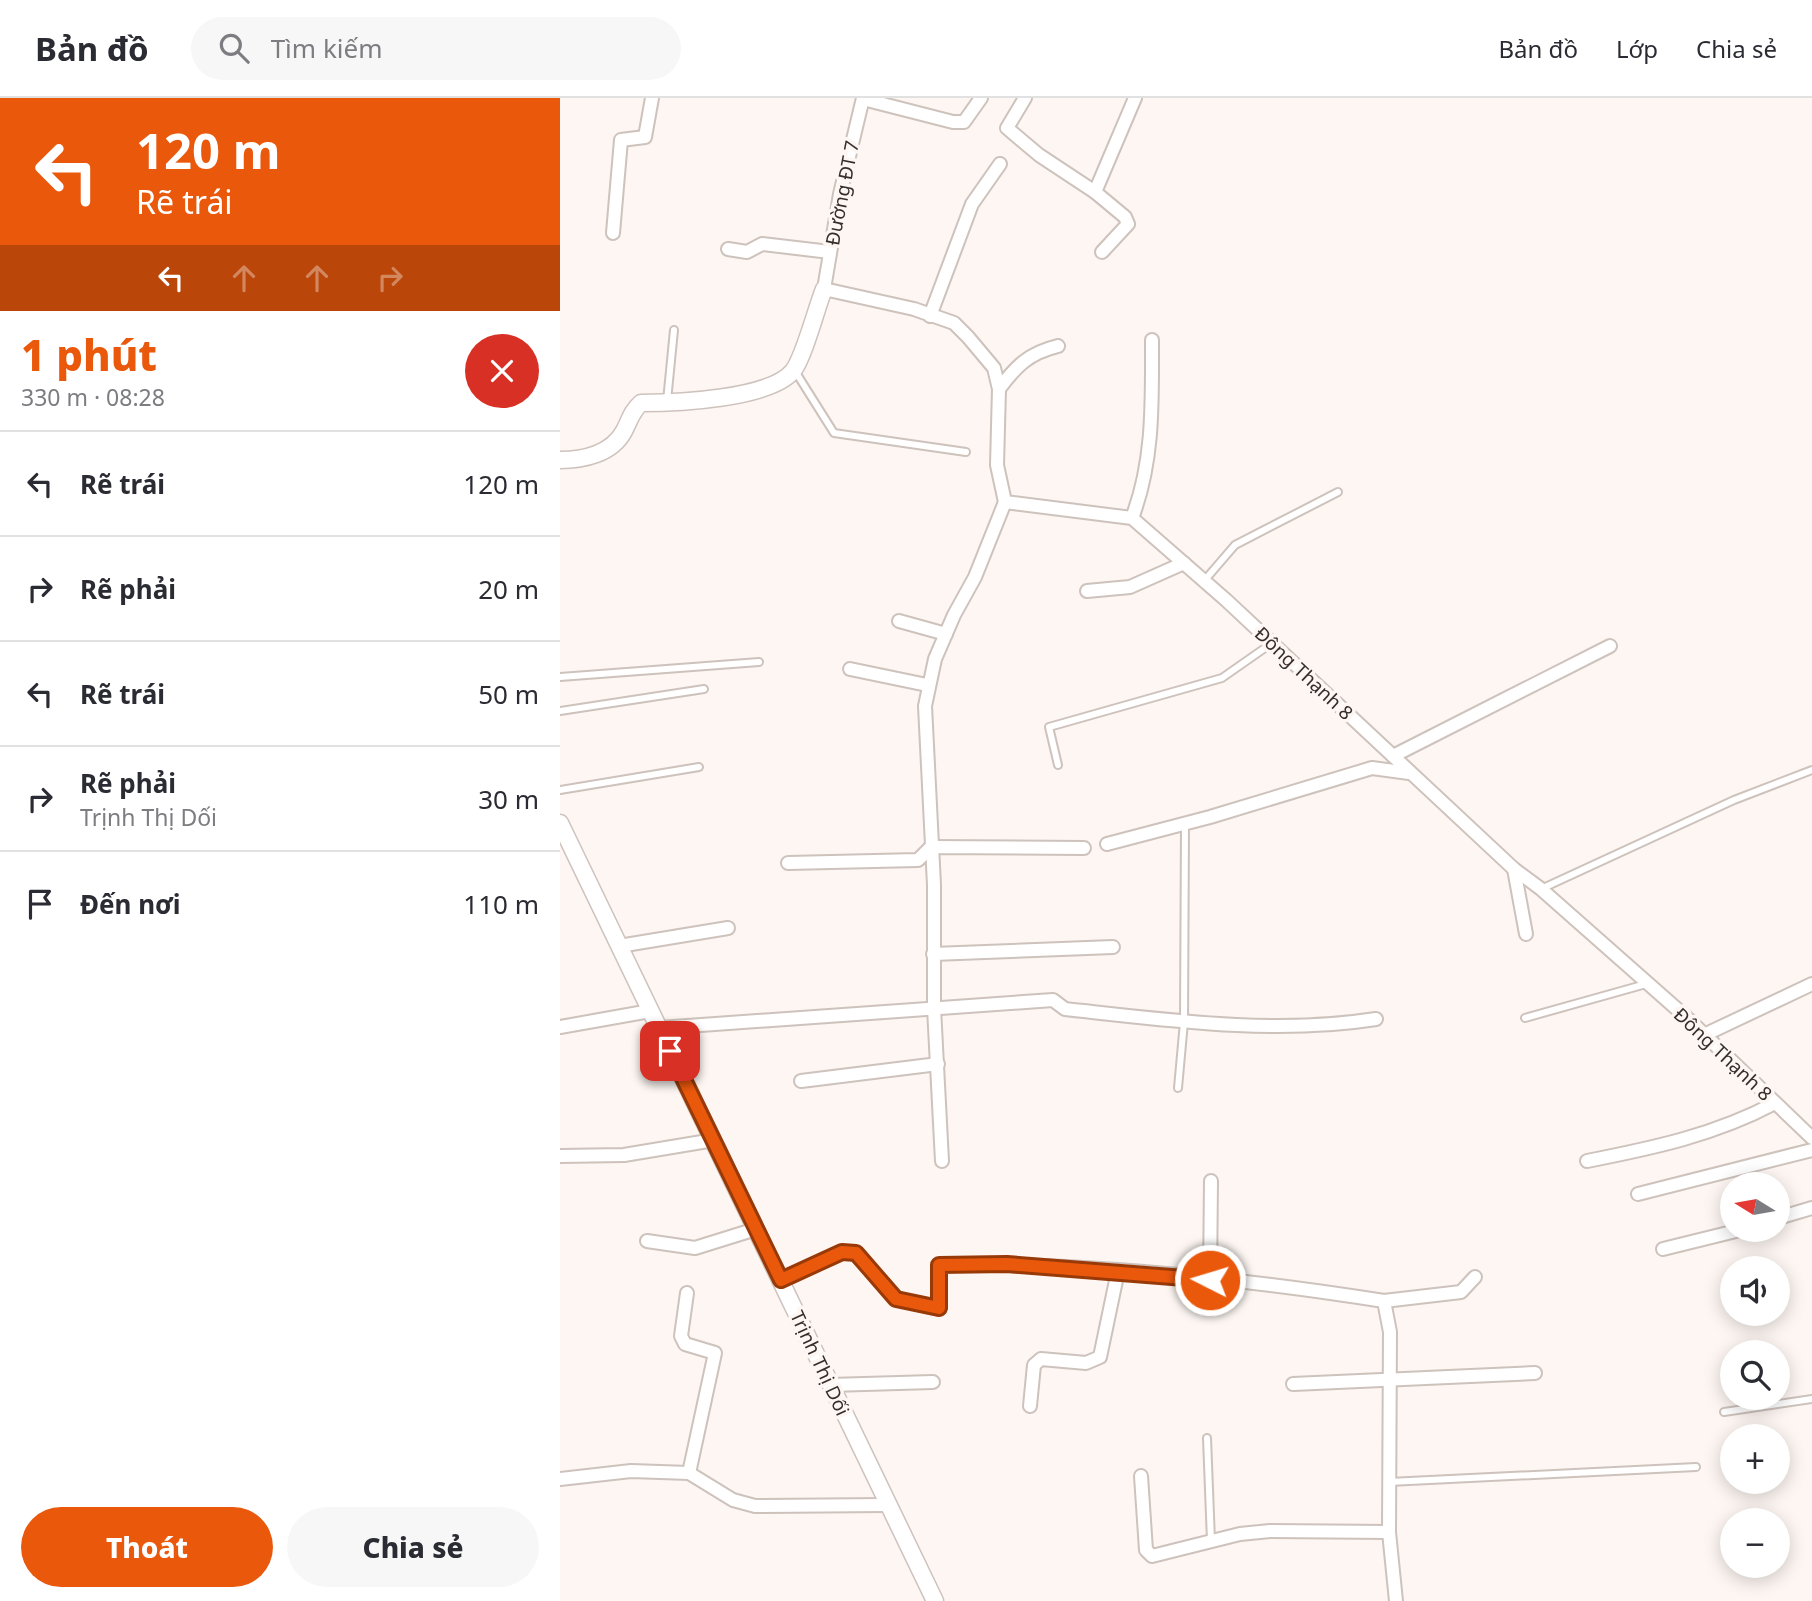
<!DOCTYPE html>
<html lang="vi">
<head>
<meta charset="utf-8">
<style>
	:root { --surface:#fff; --page:#f7f7f7; --text:#2b2b33; --muted:#7c7c81; --line:#e1e1e2; --accent:#ea580c }
	body { margin:0; font-family:"Noto Sans",sans-serif; background:var(--page); color:var(--text); height:100vh; display:flex; flex-direction:column; font-size:26px; white-space:nowrap }
	* { box-sizing:border-box; margin:0 }
	p { font-size:23px; color:var(--muted) }
	.icon { flex:none; width:38px; height:38px; fill:none; stroke:currentColor; stroke-width:2; stroke-linecap:round; stroke-linejoin:round }
	.map { position:relative; flex:1; overflow:hidden }
	.sheet { display:flex; flex-direction:column; background:var(--surface); width:560px }
	.sheet>* { flex:none }
	.top-card { background:#ea580c; color:#fff; overflow:hidden }
	.needle { width:46px; rotate:281deg }
	.buttons { position:absolute; left:1160px; top:1074px; display:grid; gap:14px }
	.buttons a { display:grid; place-items:center; width:70px; height:70px; border-radius:50%; background:var(--surface); box-shadow:0 4px 18px #0003; font-size:35px }
	.pin { position:absolute; display:grid; place-items:center; width:60px; height:60px; color:#fff; margin:-30px; border-radius:14px; box-shadow:0 4px 10px #0006 }
	.me { position:absolute; width:77px; margin:-38px; rotate:275deg; stroke-linejoin:round; filter:drop-shadow(0 0 5px #0008) }
	.turn { display:flex; align-items:center; gap:24px; height:147px; padding:0 21px; font-size:32px }
	.turn .icon { width:91px; height:91px; stroke-width:2.5 }
	.turn b { display:block; font-size:49px; line-height:60px }
	.lanes { display:flex; align-items:center; height:66px; padding:0 21px; background:#0003; justify-content:center; gap:35px; direction:ltr }
	.lanes .off { opacity:.35 }
	.round { display:grid; place-items:center; flex:none; width:74px; height:74px; border-radius:37px; background:var(--page) }
	.overview { display:flex; align-items:center; justify-content:space-between; height:119px; padding:0 21px }
	h1 { font-size:42px; font-weight:800; line-height:52px; color:var(--accent) }
	.action { display:flex; gap:14px; margin-top:auto; padding:14px 21px }
	.action a { flex:1; height:80px; border-radius:42px; background:var(--accent); color:#fff; font-size:28px; font-weight:800; line-height:80px; text-align:center }
	.action a+a { background:var(--page); color:var(--text) }
	ul { padding:0; list-style:none }
	li { display:flex; align-items:center; gap:21px; height:105px; padding:0 21px; border-top:2px solid var(--line) }
	li div { flex:1 }
	li b { display:block; font-size:26px }
	li em { font-style:normal }
	header { display:flex; align-items:center; gap:42px; box-sizing:border-box; height:98px; padding:0 35px; background:var(--surface); border-bottom:2px solid var(--line) }
	header strong { font-size:33px }
	nav { display:flex; gap:38px; margin-inline-start:auto; font-size:24px }
	.search { width:490px; height:63px; background:var(--page); display:flex; align-items:center; gap:18px; box-sizing:border-box; padding:0 24px; border-radius:38px; color:var(--muted); font-size:26px }
	main { display:flex; flex:1; min-height:0 }
	.map>svg:first-child { display:block }
	.lines { fill:none; stroke-linecap:round; stroke-linejoin:round }
	.service-casing { stroke:#cec2bc; stroke-width:10 }
	.minor-casing { stroke:#cec2bc; stroke-width:16 }
	.tertiary-casing { stroke:#cec2bc; stroke-width:19 }
	.service { stroke:#fff; stroke-width:6 }
	.minor { stroke:#fff; stroke-width:12 }
	.tertiary { stroke:#fff; stroke-width:16 }
	.route-casing { stroke:#983908; stroke-width:18 }
	.route { stroke:#ea580c; stroke-width:12 }
	.labels { text-anchor:middle; stroke-width:7; stroke-linejoin:round; paint-order:stroke }
	.street-label { font-size:19px; fill:#342f2d; stroke:#fdf6f2 }
</style>
</head>
<body>
<header>
<strong>Bản đồ</strong>
<div class="search"><svg class="icon" aria-label="search" viewBox="0 0 24 24"><circle cx="10" cy="10" r="6"/><path d="M15 15l6 6"/></svg>Tìm kiếm</div>
<nav><a>Bản đồ</a><a>Lớp</a><a>Chia sẻ</a></nav>
</header>
<main>
<section class="sheet">
<div class="top-card">
<div class="turn"><svg class="icon" aria-label="left" viewBox="0 0 24 24"><path d="M17 20v-9H6M10 6l-5 5 5 5"/></svg><div><b>120 m</b>Rẽ trái</div></div>
<div class="lanes"><svg class="icon" aria-label="left" viewBox="0 0 24 24"><path d="M17 20v-9H6M10 6l-5 5 5 5"/></svg><svg class="icon off" aria-label="ahead" viewBox="0 0 24 24"><path d="M12 20V5M6 11l6-6 6 6"/></svg><svg class="icon off" aria-label="ahead" viewBox="0 0 24 24"><path d="M12 20V5M6 11l6-6 6 6"/></svg><svg class="icon off" aria-label="right" viewBox="0 0 24 24"><path d="M7 20v-9h11M14 6l5 5-5 5"/></svg></div>
</div>
<div class="overview"><div><h1>1 phút</h1><p>330 m · 08:28</p></div><a class="round" style="background:#d93025;color:#fff"><svg class="icon" aria-label="close" viewBox="0 0 24 24"><path d="M6 6l12 12M18 6L6 18"/></svg></a></div>
<ul>
<li><svg class="icon" aria-label="left" viewBox="0 0 24 24"><path d="M17 20v-9H6M10 6l-5 5 5 5"/></svg><div><b>Rẽ trái</b></div><em>120 m</em></li>
<li><svg class="icon" aria-label="right" viewBox="0 0 24 24"><path d="M7 20v-9h11M14 6l5 5-5 5"/></svg><div><b>Rẽ phải</b></div><em>20 m</em></li>
<li><svg class="icon" aria-label="left" viewBox="0 0 24 24"><path d="M17 20v-9H6M10 6l-5 5 5 5"/></svg><div><b>Rẽ trái</b></div><em>50 m</em></li>
<li><svg class="icon" aria-label="right" viewBox="0 0 24 24"><path d="M7 20v-9h11M14 6l5 5-5 5"/></svg><div><b>Rẽ phải</b><p>Trịnh Thị Dối</p></div><em>30 m</em></li>
<li><svg class="icon" aria-label="arrive" viewBox="0 0 24 24"><path d="M6 21V4h12l-3 4 3 4H6"/></svg><div><b>Đến nơi</b></div><em>110 m</em></li>
</ul>
<div class="action"><a>Thoát</a><a>Chia sẻ</a></div>
</section>
<div class="map">
<svg width="1252" height="1503" viewBox="0 0 1252 1503">
	<rect width="100%" height="100%" fill="#fdf6f2"/>
	<g class="lines">
		<defs>
			<g id="service">
				<polyline points="235,273 274,335 406,354"/>
				<polyline points="107,303 114,232"/>
				<polyline points="644,483 675,447 778,394"/>
				<polyline points="0,579 199,564"/>
				<polyline points="0,613 144,591"/>
				<polyline points="498,667 489,629 662,580 712,545"/>
				<polyline points="0,692 139,669"/>
				<polyline points="981,791 1174,702 1252,672"/>
				<polyline points="965,920 1086,886"/>
				<polyline points="618,990 624,924 625,726"/>
				<polyline points="1164,1314 1252,1301"/>
				<polyline points="647,1340 651,1443"/>
				<polyline points="829,1384 1136,1369"/>
			</g>
			<g id="minor">
				<polyline points="303,0 280,96 264,191 354,211 394,225 408,239 434,270 439,291 437,367 445,404 572,420 666,502 954,771 981,791 1126,919 1252,1040"/>
				<polyline points="465,0 447,30 479,57 535,94"/>
				<polyline points="303,1 393,24 404,24 421,0"/>
				<polyline points="53,135 61,42 85,39 92,0"/>
				<polyline points="168,151 187,154 202,146 270,154"/>
				<polyline points="542,154 568,126 565,119 535,94 575,0"/>
				<polyline points="370,218 412,106 440,66"/>
				<path d="M 439,291 C 456,268 469,255 498,248"/>
				<path d="M 572,420 C 594,363 592,303 592,242"/>
				<polyline points="527,493 570,489 624,465"/>
				<polyline points="339,523 386,536"/>
				<polyline points="290,571 367,587"/>
				<polyline points="833,658 1050,548"/>
				<polyline points="547,746 650,719 812,670 849,675"/>
				<polyline points="228,765 358,762 371,749 524,750"/>
				<polyline points="954,771 966,836"/>
				<polyline points="59,848 168,830"/>
				<polyline points="373,856 553,849"/>
				<polyline points="0,929 90,913"/>
				<path d="M 99,930 L 493,902 L 505,911 C 607,922 714,937 816,921"/>
				<polyline points="1144,937 1252,886"/>
				<polyline points="241,983 378,966"/>
				<polyline points="0,1058 64,1057 154,1042"/>
				<polyline points="382,1063 374,910 374,787 365,608 375,561 394,517 415,479 445,404"/>
				<path d="M 1027,1063 C 1093,1050 1155,1037 1215,1005"/>
				<polyline points="1078,1096 1252,1052"/>
				<polyline points="1218,1120 1252,1110"/>
				<polyline points="87,1143 135,1150 196,1131"/>
				<polyline points="1103,1151 1180,1132"/>
				<polyline points="650,1182 651,1083"/>
				<path d="M 221,1183 L 282,1154 L 296,1155 L 336,1201 L 379,1211 L 379,1167 C 527,1164 678,1180 824,1203 L 830,1234 L 829,1434 L 836,1503"/>
				<polyline points="127,1195 121,1238 125,1246 155,1255 129,1375"/>
				<polyline points="824,1203 901,1194 915,1179"/>
				<polyline points="733,1286 975,1275"/>
				<polyline points="270,1287 373,1284"/>
				<polyline points="470,1308 474,1267 481,1261 526,1265 540,1259 558,1173"/>
				<polyline points="581,1378 586,1452 592,1458 680,1436 710,1433 829,1434"/>
				<polyline points="0,1381 71,1373 129,1375 173,1402 195,1408 326,1407"/>
			</g>
			<g id="tertiary">
				<path d="M 0,362 C 23,362 52,356 64,333 C 70,322 71,314 81,305 C 116,305 210,301 233,273 C 244,259 256,211 264,191"/>
				<polyline points="0,725 375,1503"/>
			</g>
		</defs>
		<use href="#service" class="service-casing"/>
		<use href="#minor" class="minor-casing"/>
		<use href="#tertiary" class="tertiary-casing"/>
		<use href="#service" class="service"/>
		<use href="#minor" class="minor"/>
		<use href="#tertiary" class="tertiary"/>
	</g>
	<g class="lines">
		<defs>
			<polyline id="route" points="110,953 221,1182 282,1154 296,1155 336,1201 379,1210 379,1167 447,1166 650,1182"/>
		</defs>
		<use href="#route" class="route-casing"/>
		<use href="#route" class="route"/>
	</g>
	<g class="labels">
		<g class="street-label">
			<text transform="translate(282 95) rotate(-79)" y="7">Đường ĐT 7</text>
			<text transform="translate(744 575) rotate(43)" y="7">Đông Thạnh 8</text>
			<text transform="translate(1163 956) rotate(43)" y="7">Đông Thạnh 8</text>
			<text transform="translate(260 1265) rotate(65)" y="7">Trịnh Thị Dối</text>
		</g>
	</g>
</svg>
<div class="buttons">
<a><svg class="needle" viewBox="-14 -14 28 28"><path d="M0-13l5 13h-10z" fill="#e53935"/><path d="M0 13l5-13h-10z" fill="#7c7c81"/></svg></a>
<a><svg class="icon" aria-label="sound" viewBox="0 0 24 24"><path d="M4 9h4l5-4v14l-5-4H4zM17 9q2 3 0 6"/></svg></a>
<a><svg class="icon" aria-label="search" viewBox="0 0 24 24"><circle cx="10" cy="10" r="6"/><path d="M15 15l6 6"/></svg></a>
<a>+</a>
<a>−</a>
</div>
<div class="pin" style="left:110px;top:953px;background:#d93025"><svg class="icon" aria-label="arrive" viewBox="0 0 24 24"><path d="M6 21V4h12l-3 4 3 4H6"/></svg></div>
<svg class="me" style="left:650px;top:1182px" viewBox="-20 -20 40 40"><circle r="17" fill="#ea580c" stroke="#fff" stroke-width="3"/><path d="M0-11L8 9 0 5-8 9z" fill="#fff"/></svg>
</div>
</main>
</body>
</html>
